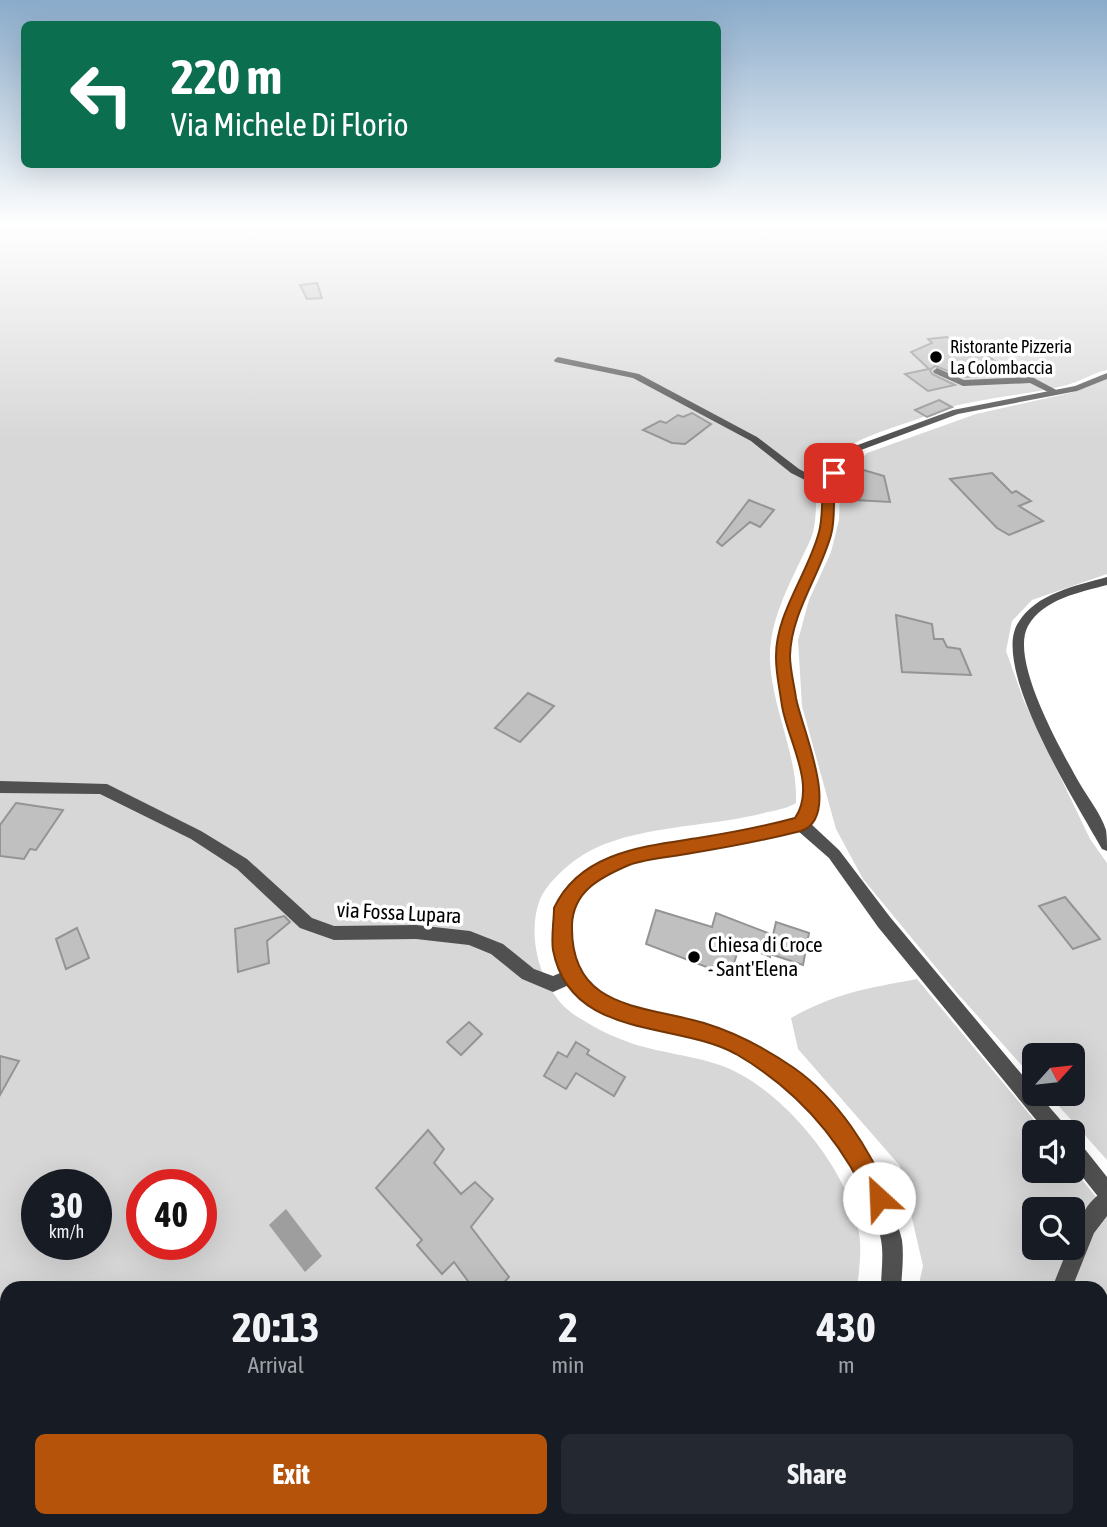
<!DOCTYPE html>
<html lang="en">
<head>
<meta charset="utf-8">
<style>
	:root { --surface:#171b24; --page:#242831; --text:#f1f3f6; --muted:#9ea1a6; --accent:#b45309 }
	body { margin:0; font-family:"Asap Condensed",sans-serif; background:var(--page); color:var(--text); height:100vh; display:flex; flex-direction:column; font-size:26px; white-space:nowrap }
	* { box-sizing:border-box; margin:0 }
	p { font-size:23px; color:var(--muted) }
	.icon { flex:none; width:38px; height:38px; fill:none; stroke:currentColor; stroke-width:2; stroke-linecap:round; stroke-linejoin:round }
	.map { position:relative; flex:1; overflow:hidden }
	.side { position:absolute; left:0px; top:1281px; width:1108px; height:247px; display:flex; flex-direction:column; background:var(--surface); border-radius:21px 21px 0 0; box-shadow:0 7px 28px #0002 }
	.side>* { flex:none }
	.top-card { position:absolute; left:21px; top:21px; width:700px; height:147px; border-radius:10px; box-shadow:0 7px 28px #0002; background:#0b6e4f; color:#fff; overflow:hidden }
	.needle { width:46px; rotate:63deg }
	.tools { position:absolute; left:1022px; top:1043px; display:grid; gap:14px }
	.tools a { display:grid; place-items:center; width:63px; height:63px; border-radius:10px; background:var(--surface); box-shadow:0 7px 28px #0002; font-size:35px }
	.speed { position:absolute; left:21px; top:1169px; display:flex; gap:14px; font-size:35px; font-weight:700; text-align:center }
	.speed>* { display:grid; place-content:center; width:91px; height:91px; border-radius:50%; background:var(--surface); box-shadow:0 7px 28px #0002; line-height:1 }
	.speed small { font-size:18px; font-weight:400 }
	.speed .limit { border:10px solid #d22; background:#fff; color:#111 }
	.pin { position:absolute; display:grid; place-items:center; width:60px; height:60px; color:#fff; margin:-30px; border-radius:14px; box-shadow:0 4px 10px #0006 }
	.me { position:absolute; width:77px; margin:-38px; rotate:335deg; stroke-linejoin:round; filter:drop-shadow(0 0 5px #0008) }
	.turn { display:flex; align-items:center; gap:24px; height:147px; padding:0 35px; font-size:32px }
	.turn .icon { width:91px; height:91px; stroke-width:2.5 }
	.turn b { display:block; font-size:49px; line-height:60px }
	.eta { display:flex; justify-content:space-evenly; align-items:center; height:119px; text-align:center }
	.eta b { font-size:42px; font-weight:700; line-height:49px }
	.primary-button { display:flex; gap:14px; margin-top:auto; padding:14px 35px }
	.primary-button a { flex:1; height:80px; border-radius:10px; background:var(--accent); color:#fff; font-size:28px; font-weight:700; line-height:80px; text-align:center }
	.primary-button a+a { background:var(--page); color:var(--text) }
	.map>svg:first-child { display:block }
	.green { fill:#d7d7d7; fill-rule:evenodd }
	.water { fill:#9e9e9e }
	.building { fill:#c0c0c0; stroke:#949494; stroke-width:2 }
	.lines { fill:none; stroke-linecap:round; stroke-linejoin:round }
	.minor { fill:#505050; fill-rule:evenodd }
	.tertiary { fill:#505050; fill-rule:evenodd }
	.route { fill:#b45309; stroke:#753606; stroke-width:2 }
	.poi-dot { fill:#000; stroke:#fff; stroke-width:2.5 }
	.labels { text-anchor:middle; stroke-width:7; stroke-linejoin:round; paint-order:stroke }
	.far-poi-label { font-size:18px; fill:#000; stroke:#fff; text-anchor:start }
	.street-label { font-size:21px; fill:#000; stroke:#fff }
	.poi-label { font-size:21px; fill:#000; stroke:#fff; text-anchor:start }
</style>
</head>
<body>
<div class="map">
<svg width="1107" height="1527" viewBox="0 0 1107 1527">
	<rect width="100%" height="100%" fill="#fff"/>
	<g class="green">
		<path d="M 0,226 L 1107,226 L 1107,370 C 1093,373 1081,381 1067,385 C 1033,394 998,396 963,404 C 943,408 923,418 903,424 C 872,435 841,443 823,472 C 811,492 821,518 809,543 C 793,577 769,619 770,658 C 771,707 798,754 796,803 C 785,810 769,811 756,815 C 703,827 634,826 586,853 C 569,863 546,883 539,902 C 526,940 542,994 576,1016 C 591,1025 606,1034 623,1040 C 657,1054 695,1054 730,1069 C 788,1095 854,1176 860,1240 C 861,1255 859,1273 857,1288 L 7,1288 L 7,1521 L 724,1521 L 718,1527 L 0,1527 ZM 37,1185 L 96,1185 L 96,1244 L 37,1244 ZM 142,1185 L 201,1185 L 201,1244 L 142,1244 Z"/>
		<polygon points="1107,379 1107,574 1032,600 1012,621 1006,651 1024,701 1090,839 1107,863 1107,1160 1048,1094 1073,1094 1073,1055 1034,1055 1034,1079 957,993 863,879 836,829 802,706 798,640 809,600 831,552 839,520 840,491 846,473 867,453 976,414 1070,393"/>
		<path d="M 917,979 L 1044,1132 L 1034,1132 L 1034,1171 L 1073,1169 L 1107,1210 L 1107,1527 L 827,1527 L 831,1521 L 1101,1521 L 1101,1288 L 918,1288 L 923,1266 L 900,1166 L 798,1049 L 791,1018 C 835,993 868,988 917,979 ZM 1034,1209 L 1073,1209 L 1073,1248 L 1034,1248 Z"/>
	</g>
	<polygon class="water" points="286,1209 322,1256 305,1272 269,1225"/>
	<g class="building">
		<polygon points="317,283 322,298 307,299 300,285"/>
		<polygon points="947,337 965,348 975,347 1013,374 964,377 935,366 930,370 932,374 955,385 928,391 905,374 929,369 911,352 932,343 928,339"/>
		<polygon points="939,400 952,407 927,417 915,410"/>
		<polygon points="692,413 711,424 685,444 672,443 643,430 660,421 666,423 678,415 683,417"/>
		<polygon points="850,466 884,476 890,502 855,500"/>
		<polygon points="992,473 1012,493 1016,491 1031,501 1019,506 1043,521 1009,535 997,528 950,479"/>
		<polygon points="749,500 774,510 760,527 750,522 722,546 717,542"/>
		<polygon points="896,615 932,624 934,639 943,639 947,647 960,649 971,675 902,672"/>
		<polygon points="528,693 554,706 520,742 495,728"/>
		<polygon points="16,803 63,810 36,850 30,849 24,859 0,856 0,825"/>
		<polygon points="1065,897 1100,939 1073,949 1039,906"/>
		<polygon points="656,910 712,927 716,913 773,935 776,922 809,933 803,965 770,954 770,957 740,944 730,976 646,944"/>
		<polygon points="284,916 290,922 267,941 269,963 238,972 235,929"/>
		<polygon points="77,928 89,958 66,969 56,939"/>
		<polygon points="469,1022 482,1034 461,1055 447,1042"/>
		<polygon points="576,1042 589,1050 587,1054 625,1077 614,1096 576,1073 566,1089 544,1076 558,1052 567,1057"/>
		<polygon points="0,1056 19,1061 0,1095"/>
		<polygon points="428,1130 444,1149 434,1163 461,1194 475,1182 493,1199 471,1227 509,1277 499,1288 473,1288 454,1262 442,1274 417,1245 422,1240 376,1188"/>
	</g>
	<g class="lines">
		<g class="minor">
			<polygon points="558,357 639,374 757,437 799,469 832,487 827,490 823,489 791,473 751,441 633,378 555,362 554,360"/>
			<polygon points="937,368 964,380 1032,377 1062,393 1054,395 1030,383 963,386 934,373 933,371"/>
			<polygon points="0,781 107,784 201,831 247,859 312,918 334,926 416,925 470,931 503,944 534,969 553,976 572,968 578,971 580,976 578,981 553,992 522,979 491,954 469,945 416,939 334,940 300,928 237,869 191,839 100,794 0,793"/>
			<path d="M 1107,1190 L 1107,1216 L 1094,1233 L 1072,1288 L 1052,1288 L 1068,1248 L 1073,1248 C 1073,1227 1087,1198 1107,1190 Z"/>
			<polygon points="1038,1521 1062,1521 1064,1527 1040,1527"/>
		</g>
		<g class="tertiary">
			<path d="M 1107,373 L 1107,379 L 1077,391 L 958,414 L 861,450 L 838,474 L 832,487 L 834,518 L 829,537 L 792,632 L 789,657 L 797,708 L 819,785 L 819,808 L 810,823 L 839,850 L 890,917 L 1034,1089 L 1034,1094 L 1038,1094 L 1065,1125 L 1067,1132 L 1046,1132 L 878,927 L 829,858 L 798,831 C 769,837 740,844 710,849 C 658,858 564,864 570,937 C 571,963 585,984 607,997 C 638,1015 676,1014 709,1026 C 795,1058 857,1113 889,1200 C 893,1213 899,1227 902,1240 C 904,1256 902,1272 901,1288 L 881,1288 C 881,1272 884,1256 881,1240 C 866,1150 791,1072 707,1042 C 670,1029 630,1029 596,1009 C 571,993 556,968 553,939 C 545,854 655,847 713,837 C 741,832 769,825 796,819 L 805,807 L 805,785 L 783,708 L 777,657 L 780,632 L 819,537 L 824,518 L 822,487 L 830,471 L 855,446 L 953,410 L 1075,386 Z"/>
			<path d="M 1107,577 L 1107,585 C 1081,592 1043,599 1028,626 C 1009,660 1062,752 1080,784 C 1088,798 1101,814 1106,830 C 1107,836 1107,845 1107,851 L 1102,849 C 1078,806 990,668 1018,623 C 1036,593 1076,586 1107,577 Z"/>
			<polygon points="1073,1141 1080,1143 1107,1177 1107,1202 1100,1199 1073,1165"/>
			<polygon points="772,1521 800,1521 798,1527 770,1527"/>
		</g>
	</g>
	<linearGradient id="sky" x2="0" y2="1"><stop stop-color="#8aabca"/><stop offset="0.51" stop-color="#fff"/><stop offset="1" stop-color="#fff" stop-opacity="0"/></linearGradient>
	<rect width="1107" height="440" fill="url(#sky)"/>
	<path class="route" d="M 830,471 L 840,473 C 830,494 837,513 831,535 C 820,575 791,613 790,656 C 790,669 794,684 796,698 C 801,727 843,817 801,831 C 765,840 729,847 692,853 C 672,857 648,858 629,865 C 601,877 573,891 572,925 C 570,1010 643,1005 704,1023 C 737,1033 765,1048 794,1068 C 838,1099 870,1149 890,1198 L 887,1206 L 879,1209 L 871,1206 C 842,1141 798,1090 736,1054 C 676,1021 570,1040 553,950 C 551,937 554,921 554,908 C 581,850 649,846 704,837 C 735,832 765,826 795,818 C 817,786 788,741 782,706 C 780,691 776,674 776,658 C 775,614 808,574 819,532 C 825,510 818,491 830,471 Z"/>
	<g class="poi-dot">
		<circle cx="936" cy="357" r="7"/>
		<circle cx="694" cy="957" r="7"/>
	</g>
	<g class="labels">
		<g class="far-poi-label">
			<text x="950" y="353">Ristorante Pizzeria<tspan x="950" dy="21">La Colombaccia</tspan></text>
		</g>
		<g class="street-label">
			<text transform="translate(399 913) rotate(3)" y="7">via Fossa Lupara</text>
		</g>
		<g class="poi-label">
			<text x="708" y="952">Chiesa di Croce<tspan x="708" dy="24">- Sant'Elena</tspan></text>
		</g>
	</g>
</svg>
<div class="tools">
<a><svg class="needle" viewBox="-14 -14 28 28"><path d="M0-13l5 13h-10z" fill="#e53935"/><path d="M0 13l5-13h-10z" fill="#9ea1a6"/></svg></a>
<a><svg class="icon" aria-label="sound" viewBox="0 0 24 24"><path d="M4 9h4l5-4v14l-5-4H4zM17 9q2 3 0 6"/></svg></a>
<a><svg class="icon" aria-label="search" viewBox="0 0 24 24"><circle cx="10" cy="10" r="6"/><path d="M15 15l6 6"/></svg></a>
</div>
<div class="speed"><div>30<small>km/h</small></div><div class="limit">40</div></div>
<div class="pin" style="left:834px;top:473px;background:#d93025"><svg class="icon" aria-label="arrive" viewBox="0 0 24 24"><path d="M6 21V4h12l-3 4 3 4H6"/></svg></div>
<svg class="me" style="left:879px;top:1198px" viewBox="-20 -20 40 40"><circle r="19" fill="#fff"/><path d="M0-13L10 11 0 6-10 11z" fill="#b45309"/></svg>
<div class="top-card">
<div class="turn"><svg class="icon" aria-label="left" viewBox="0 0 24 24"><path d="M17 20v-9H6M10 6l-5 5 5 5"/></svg><div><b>220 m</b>Via Michele Di Florio</div></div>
</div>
<section class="side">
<div class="eta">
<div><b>20:13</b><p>Arrival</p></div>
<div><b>2</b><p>min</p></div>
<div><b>430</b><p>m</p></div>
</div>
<div class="primary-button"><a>Exit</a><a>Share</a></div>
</section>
</div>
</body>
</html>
